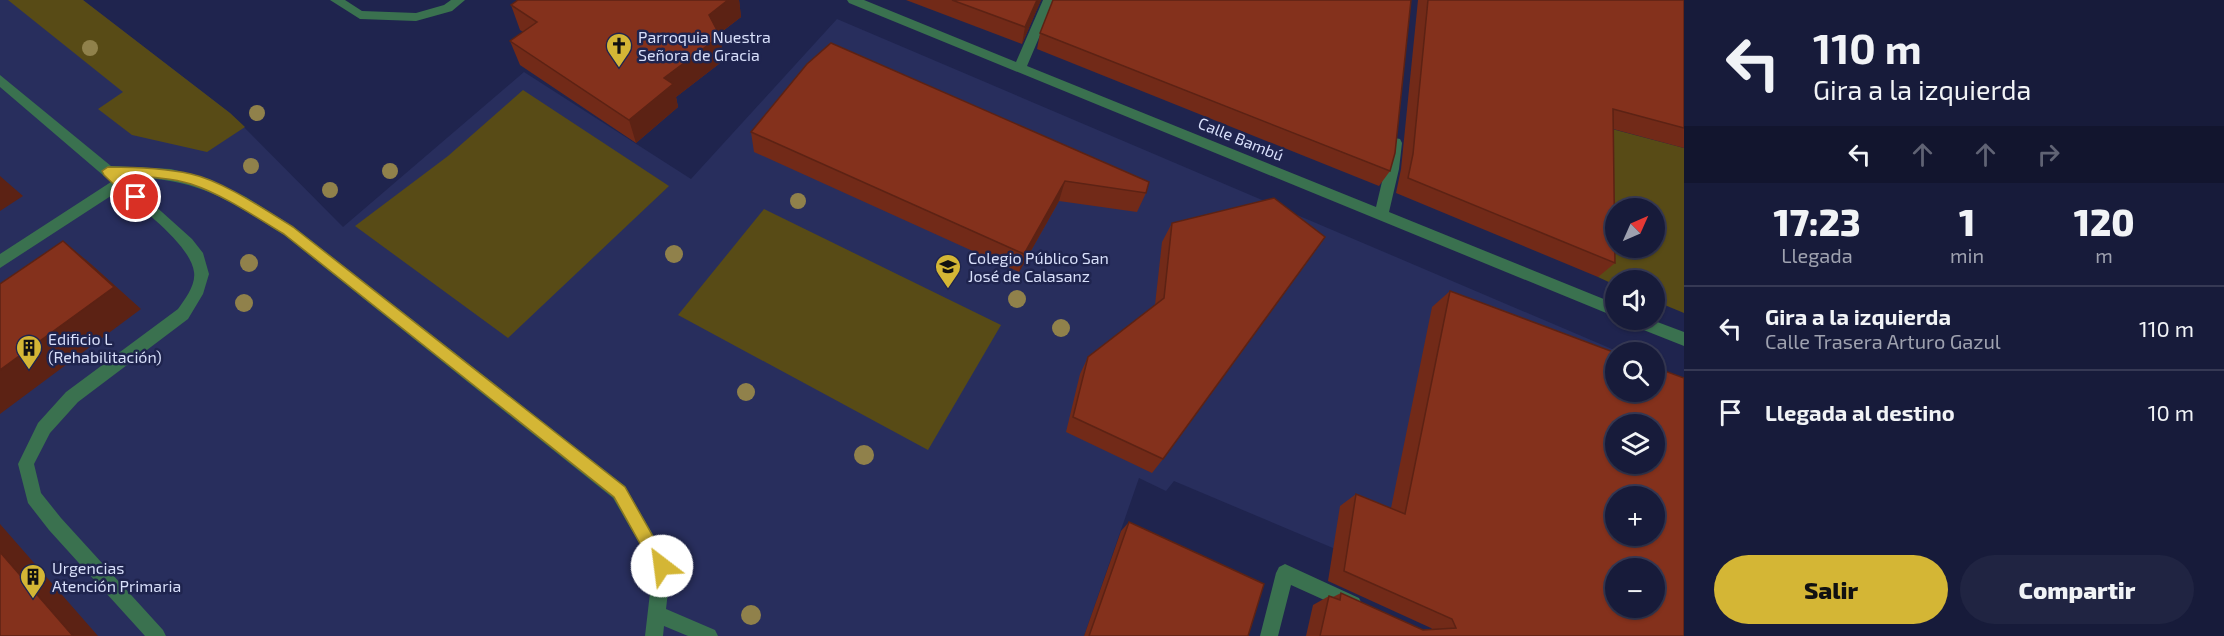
<!DOCTYPE html>
<html lang="es">
<head>
<meta charset="utf-8">
<style>
	:root { --surface:#171b3a; --page:#202442; --text:#f1f3f6; --muted:#9ea1af; --line:#363954; --accent:#d4b635 }
	body { margin:0; font-family:"Exo 2",sans-serif; background:var(--page); color:var(--text); height:100vh; display:flex; flex-direction:column; font-size:22px; white-space:nowrap }
	* { box-sizing:border-box; margin:0 }
	p { font-size:20px; color:var(--muted) }
	.icon { flex:none; width:33px; height:33px; fill:none; stroke:currentColor; stroke-width:2; stroke-linecap:round; stroke-linejoin:round }
	.map { position:relative; flex:1; overflow:hidden }
	.side { display:flex; flex-direction:column; background:var(--surface); width:540px }
	.side>* { flex:none }
	.hud { background:#171b3a; color:var(--text); overflow:hidden }
	.needle { width:39px; rotate:45deg }
	.buttons { position:absolute; left:1605px; top:198px; display:grid; gap:12px }
	.buttons a { display:grid; place-items:center; width:60px; height:60px; border-radius:50%; background:var(--surface); box-shadow:0 2px 4px #0004,0 0 0 2px var(--line); font-size:30px }
	.pin { position:absolute; display:grid; place-items:center; width:51px; height:51px; color:#fff; margin:-26px; border:3px solid #fff; border-radius:50%; box-shadow:0 2px 6px #0007 }
	.me { position:absolute; width:66px; margin:-33px; rotate:330deg; stroke-linejoin:round; filter:drop-shadow(0 0 4px #0008) }
	.turn { display:flex; align-items:center; gap:21px; height:126px; padding:0 30px; font-size:27px }
	.turn .icon { width:78px; height:78px; stroke-width:2.5 }
	.turn b { display:block; font-size:42px; line-height:51px }
	.lanes { display:flex; align-items:center; height:57px; padding:0 30px; background:#0003; justify-content:center; gap:30px; direction:ltr }
	.lanes .off { opacity:.35 }
	.eta { display:flex; justify-content:space-evenly; align-items:center; height:102px; text-align:center }
	.eta b { font-size:36px; font-weight:800; line-height:42px }
	.button { display:flex; gap:12px; margin-top:auto; padding:12px 30px }
	.button a { flex:1; height:69px; border-radius:36px; background:var(--accent); color:#111; font-size:24px; font-weight:800; line-height:69px; text-align:center }
	.button a+a { background:var(--page); color:var(--text) }
	ul { padding:0; list-style:none }
	li { display:flex; align-items:center; gap:18px; height:84px; padding:0 30px; border-top:2px solid var(--line) }
	li div { flex:1 }
	li b { display:block; font-size:22px }
	li em { font-style:normal }
	main { display:flex; flex:1; min-height:0 }
	.map>svg:first-child { display:block }
	.built { fill:#282e5d; fill-rule:evenodd }
	.green { fill:#584b16; fill-rule:evenodd }
	.lines { fill:none; stroke-linecap:round; stroke-linejoin:round }
	.minor { fill:#3a714f; fill-rule:evenodd }
	.tree { fill:#90814b }
	.wall { fill:#722a18 }
	.shaded-wall { fill:#5c2214 }
	.building { fill:#84311c; stroke:#5c2214; stroke-width:1.5; fill-rule:evenodd }
	.route { fill:#d4b635; stroke:#8a7622; stroke-width:1.5 }
	.labels { text-anchor:middle; stroke-width:5; stroke-linejoin:round; paint-order:stroke }
	.poi-label { font-size:16px; fill:#d8dffa; stroke:#1f244e; text-anchor:start }
	.street-label { font-size:16px; fill:#d8dffa; stroke:#1f244e }
</style>
</head>
<body>
<main>
<div class="map">
<svg width="1684" height="636" viewBox="0 0 1684 636">
	<rect width="100%" height="100%" fill="#1f244e"/>
	<path class="built" d="M 0,0 L 83,0 L 230,113 L 343,227 L 524,72 L 691,179 L 837,19 L 1619,352 L 1616,352 L 1616,392 L 1654,392 L 1661,636 L 1333,548 L 1174,481 L 1166,491 L 1139,478 L 1084,636 L 0,636 ZM 1616,424 L 1654,424 L 1654,464 L 1616,464 ZM 1616,496 L 1654,496 L 1654,536 L 1616,536 ZM 1616,568 L 1654,568 L 1654,608 L 1616,608 Z"/>
	<g class="green">
		<polygon points="8,0 83,0 230,113 245,127 207,152 132,135 98,109 123,92"/>
		<polygon points="523,90 669,186 508,338 355,226 448,156"/>
		<path d="M 1597,125 L 1684,148 L 1684,313 L 1655,301 L 1654,280 L 1616,280 L 1615,285 L 1598,277 ZM 1616,208 L 1654,208 L 1654,248 L 1616,248 Z"/>
		<polygon points="764,209 1001,325 928,450 678,315"/>
	</g>
	<g class="lines">
		<g class="minor">
			<polygon points="330,0 345,0 362,11 416,13 444,5 451,0 465,0 452,11 416,21 360,19"/>
			<polygon points="847,0 864,0 1016,62 1043,0 1055,0 1027,66 1376,207 1385,169 1388,143 1395,138 1400,139 1402,143 1399,169 1389,212 1616,304 1616,317 849,3"/>
			<path d="M 0,75 L 111,166 L 171,169 L 209,179 L 246,197 L 294,227 L 625,486 L 671,566 L 666,609 L 715,630 L 718,636 L 688,636 L 664,626 L 663,636 L 645,636 L 653,567 L 613,498 L 284,235 C 223,197 198,178 123,177 L 192,239 L 203,253 L 209,274 L 203,294 L 188,319 L 78,402 L 50,433 L 34,464 L 41,493 L 61,518 L 163,630 L 166,636 L 145,636 L 49,530 L 28,503 L 18,464 L 38,423 L 66,392 L 178,309 C 185,299 196,285 194,272 C 191,245 140,208 120,190 L 0,268 L 0,254 L 111,182 L 0,87 Z"/>
			<polygon points="1628,320 1652,320 1684,332 1684,346 1631,325"/>
			<polygon points="1285,564 1359,598 1362,604 1359,610 1353,613 1291,585 1278,636 1260,636 1276,573 1279,567"/>
		</g>
	</g>
	<g class="tree">
		<circle cx="90" cy="48" r="8"/>
		<circle cx="257" cy="113" r="8"/>
		<circle cx="251" cy="166" r="8"/>
		<circle cx="390" cy="171" r="8"/>
		<circle cx="330" cy="190" r="8"/>
		<circle cx="798" cy="201" r="8"/>
		<circle cx="674" cy="254" r="9"/>
		<circle cx="249" cy="263" r="9"/>
		<circle cx="948" cy="263" r="9"/>
		<circle cx="1017" cy="299" r="9"/>
		<circle cx="244" cy="303" r="9"/>
		<circle cx="1061" cy="328" r="9"/>
		<circle cx="746" cy="392" r="9"/>
		<circle cx="864" cy="455" r="10"/>
		<circle cx="751" cy="615" r="10"/>
	</g>
	<g class="wall">
		<polygon points="518,0 739,0 741,17 719,34 724,60 676,97 678,107 636,143 520,65 510,41 523,32 520,30 511,5"/>
		<polygon points="906,0 1041,0 1022,44"/>
		<polygon points="1418,0 1684,0 1684,148 1613,129 1615,263 1598,277 1396,193 1401,169"/>
		<polygon points="1040,33 1390,171 1379,186 1037,49"/>
		<polygon points="751,132 1146,193 1137,212 1059,201 1019,272 754,152"/>
		<polygon points="1172,223 1163,459 1152,473 1066,432 1080,374 1088,357 1155,305 1162,242"/>
		<polygon points="1450,291 1684,636 1306,636 1313,605 1329,596 1333,597 1341,593 1423,630 1432,629 1431,628 1328,581 1340,506 1356,494 1391,508 1432,307"/>
		<polygon points="1129,522 1248,636 1084,636 1121,531"/>
	</g>
	<g class="shaded-wall">
		<polygon points="728,0 739,0 741,17 712,39 709,15"/>
		<polygon points="1037,0 1041,0 1022,44 1025,27"/>
		<polygon points="720,36 724,60 676,97 678,107 636,143 629,120 664,78"/>
		<polygon points="0,176 23,196 0,211"/>
		<polygon points="1065,181 1059,201 1019,272 1024,254"/>
		<polygon points="63,241 91,264 141,309 0,414 0,370"/>
		<polygon points="0,524 98,636 73,636 0,552"/>
	</g>
	<g class="building">
		<polygon points="518,0 728,0 709,15 720,36 664,78 673,84 629,120 510,41 537,22 511,5"/>
		<polygon points="952,0 1037,0 1025,27"/>
		<polygon points="1053,0 1411,0 1395,153 1390,171 1040,33"/>
		<polygon points="1428,0 1684,0 1684,128 1613,109 1615,263 1408,178 1413,154"/>
		<polygon points="831,43 1149,182 1146,193 1065,181 1024,254 751,132 807,64"/>
		<polygon points="1274,198 1325,237 1163,459 1073,417 1088,357 1164,298 1172,223"/>
		<polygon points="63,241 114,287 0,370 0,284"/>
		<path d="M 1450,291 L 1616,353 L 1616,392 L 1654,392 L 1654,367 L 1684,378 L 1684,636 L 1320,636 L 1329,596 L 1340,600 L 1341,593 L 1423,630 L 1456,628 L 1452,619 L 1344,571 L 1356,494 L 1405,514 ZM 1616,424 L 1654,424 L 1654,464 L 1616,464 ZM 1616,496 L 1654,496 L 1654,536 L 1616,536 ZM 1616,568 L 1654,568 L 1654,608 L 1616,608 Z"/>
		<polygon points="1129,522 1264,584 1248,636 1089,636"/>
		<polygon points="0,552 73,636 0,636"/>
	</g>
	<path class="route" d="M 108,167 C 136,167 164,168 191,174 C 223,181 265,210 293,227 L 625,487 L 667,561 L 670,566 L 667,572 L 662,574 L 656,572 L 614,497 L 284,234 C 254,216 224,195 191,184 C 169,177 144,177 122,176 L 142,197 L 140,201 L 131,201 L 104,175 L 102,171 Z"/>
	<defs>
		<symbol id="church-pin" viewBox="-11 -11 22 30"><path d="M0 17L-7.5 6A9.5 9.5 0 1 1 7.5 6Z" fill="#d4b635" stroke="#1f244e"/><path d="M-1.2-6h2.4v3.5h3.3v2.4h-3.3V6h-2.4V-.1h-3.3v-2.4h3.3Z" fill="#111"/></symbol>
		<symbol id="school-pin" viewBox="-11 -11 22 30"><path d="M0 17L-7.5 6A9.5 9.5 0 1 1 7.5 6Z" fill="#d4b635" stroke="#1f244e"/><path d="M0-5L7-2L0 1L-7-2ZM-4 1L0 2.5L4 1V4Q0 6-4 4Z" fill="#111"/></symbol>
		<symbol id="building-pin" viewBox="-11 -11 22 30"><path d="M0 17L-7.5 6A9.5 9.5 0 1 1 7.5 6Z" fill="#d4b635" stroke="#1f244e"/><path d="M-4-6H4V6H1V3H-1V6H-4ZM-2.5-4.3h1.7v1.8h-1.7ZM.8-4.3h1.7v1.8H.8ZM-2.5-1h1.7V.8h-1.7ZM.8-1h1.7V.8H.8Z" fill="#111"/></symbol>
	</defs>
	<g fill-rule="evenodd">
		<use href="#church-pin" x="604" y="31" width="30" height="40"/>
		<use href="#school-pin" x="933" y="252" width="30" height="40"/>
		<use href="#building-pin" x="14" y="333" width="30" height="40"/>
		<use href="#building-pin" x="18" y="562" width="30" height="40"/>
	</g>
	<g class="labels">
		<g class="poi-label">
			<text x="638" y="43">Parroquia Nuestra<tspan x="638" dy="18">Señora de Gracia</tspan></text>
			<text x="968" y="264">Colegio Público San<tspan x="968" dy="18">José de Calasanz</tspan></text>
			<text x="48" y="345">Edificio L<tspan x="48" dy="18">(Rehabilitación)</tspan></text>
			<text x="52" y="574">Urgencias<tspan x="52" dy="18">Atención Primaria</tspan></text>
		</g>
		<g class="street-label">
			<text transform="translate(1241 139) rotate(22)" y="6">Calle Bambú</text>
		</g>
	</g>
</svg>
<div class="buttons">
<a><svg class="needle" viewBox="-14 -14 28 28"><path d="M0-13l5 13h-10z" fill="#e53935"/><path d="M0 13l5-13h-10z" fill="#9ea1af"/></svg></a>
<a><svg class="icon" aria-label="sound" viewBox="0 0 24 24"><path d="M4 9h4l5-4v14l-5-4H4zM17 9q2 3 0 6"/></svg></a>
<a><svg class="icon" aria-label="search" viewBox="0 0 24 24"><circle cx="10" cy="10" r="6"/><path d="M15 15l6 6"/></svg></a>
<a><svg class="icon" aria-label="layers" viewBox="0 0 24 24"><path d="M12 4l9 5-9 5-9-5zM3 14l9 5 9-5"/></svg></a>
<a>+</a>
<a>−</a>
</div>
<div class="pin" style="left:136px;top:197px;background:#d93025"><svg class="icon" aria-label="arrive" viewBox="0 0 24 24"><path d="M6 21V4h12l-3 4 3 4H6"/></svg></div>
<svg class="me" style="left:662px;top:566px" viewBox="-20 -20 40 40"><circle r="19" fill="#fff"/><path d="M0-13L10 11 0 6-10 11z" fill="#d4b635"/></svg>
</div>
<section class="side">
<div class="hud">
<div class="turn"><svg class="icon" aria-label="left" viewBox="0 0 24 24"><path d="M17 20v-9H6M10 6l-5 5 5 5"/></svg><div><b>110 m</b>Gira a la izquierda</div></div>
<div class="lanes"><svg class="icon" aria-label="left" viewBox="0 0 24 24"><path d="M17 20v-9H6M10 6l-5 5 5 5"/></svg><svg class="icon off" aria-label="ahead" viewBox="0 0 24 24"><path d="M12 20V5M6 11l6-6 6 6"/></svg><svg class="icon off" aria-label="ahead" viewBox="0 0 24 24"><path d="M12 20V5M6 11l6-6 6 6"/></svg><svg class="icon off" aria-label="right" viewBox="0 0 24 24"><path d="M7 20v-9h11M14 6l5 5-5 5"/></svg></div>
</div>
<div class="eta">
<div><b>17:23</b><p>Llegada</p></div>
<div><b>1</b><p>min</p></div>
<div><b>120</b><p>m</p></div>
</div>
<ul>
<li><svg class="icon" aria-label="left" viewBox="0 0 24 24"><path d="M17 20v-9H6M10 6l-5 5 5 5"/></svg><div><b>Gira a la izquierda</b><p>Calle Trasera Arturo Gazul</p></div><em>110 m</em></li>
<li><svg class="icon" aria-label="arrive" viewBox="0 0 24 24"><path d="M6 21V4h12l-3 4 3 4H6"/></svg><div><b>Llegada al destino</b></div><em>10 m</em></li>
</ul>
<div class="button"><a>Salir</a><a>Compartir</a></div>
</section>
</main>
</body>
</html>
